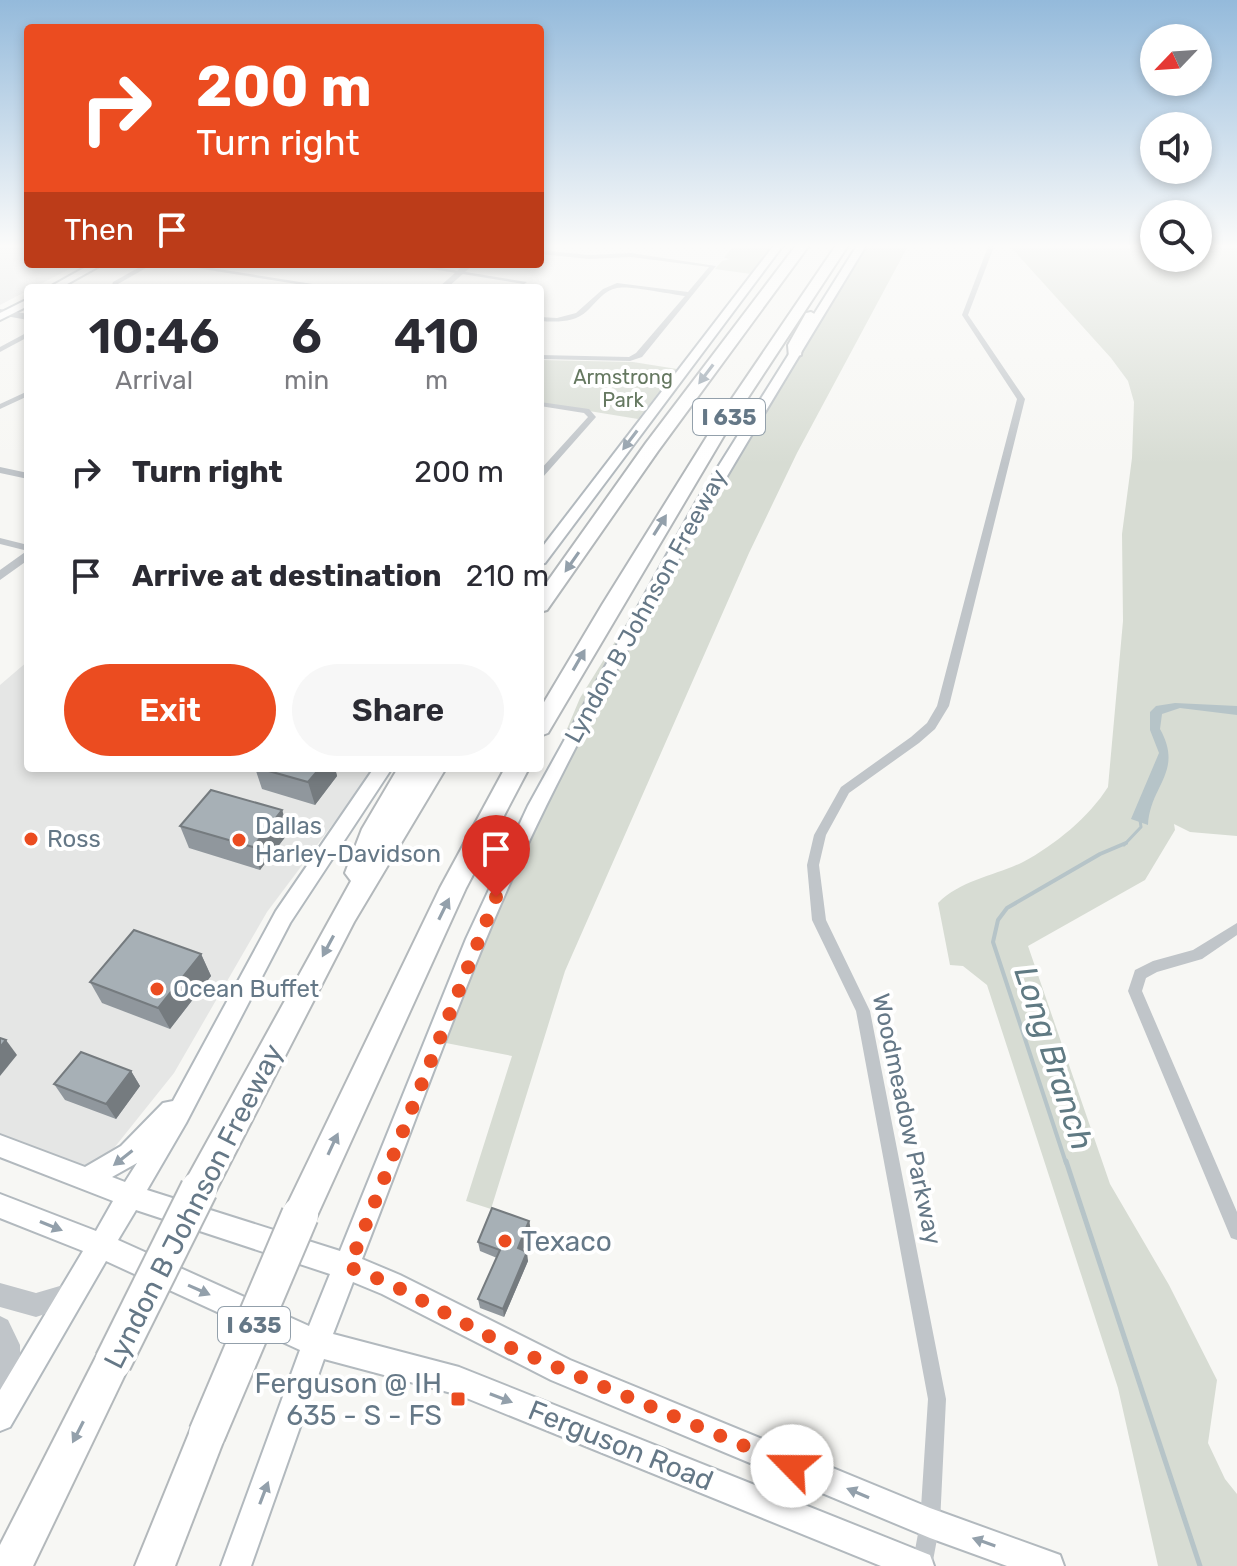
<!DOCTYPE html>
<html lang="en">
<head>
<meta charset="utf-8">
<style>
	:root { --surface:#fff; --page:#f7f7f7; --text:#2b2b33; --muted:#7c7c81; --accent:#eb4c20 }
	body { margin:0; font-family:Rubik,sans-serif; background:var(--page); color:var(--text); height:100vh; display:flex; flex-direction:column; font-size:30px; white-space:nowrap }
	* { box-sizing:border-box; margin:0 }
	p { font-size:26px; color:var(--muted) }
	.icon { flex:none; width:44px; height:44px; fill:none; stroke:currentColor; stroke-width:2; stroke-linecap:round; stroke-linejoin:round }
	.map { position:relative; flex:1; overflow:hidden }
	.panel { position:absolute; left:24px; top:284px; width:520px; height:488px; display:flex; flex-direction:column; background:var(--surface); border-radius:8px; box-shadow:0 4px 12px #0003 }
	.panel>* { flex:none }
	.hud { position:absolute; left:24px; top:24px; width:520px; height:244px; border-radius:8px; box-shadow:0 4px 12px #0003; background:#eb4c20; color:#fff; overflow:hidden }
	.needle { width:52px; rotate:245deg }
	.controls { position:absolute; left:1140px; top:24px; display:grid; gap:16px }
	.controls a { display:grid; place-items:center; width:72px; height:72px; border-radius:50%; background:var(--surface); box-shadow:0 4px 12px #0003; font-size:40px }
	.pin { position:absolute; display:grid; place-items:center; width:68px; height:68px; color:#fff; margin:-82px -34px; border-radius:50% 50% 50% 0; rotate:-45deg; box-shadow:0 0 8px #0007 }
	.pin .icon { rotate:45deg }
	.me { position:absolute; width:88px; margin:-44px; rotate:293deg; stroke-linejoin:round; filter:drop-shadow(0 0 6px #0008) }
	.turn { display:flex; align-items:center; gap:28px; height:168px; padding:0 40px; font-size:36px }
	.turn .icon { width:104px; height:104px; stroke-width:2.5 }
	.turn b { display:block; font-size:56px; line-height:68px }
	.then { display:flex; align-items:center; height:76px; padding:0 40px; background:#0003; gap:16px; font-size:30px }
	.eta { display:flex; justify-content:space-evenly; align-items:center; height:136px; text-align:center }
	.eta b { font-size:48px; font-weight:600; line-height:56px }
	.action { display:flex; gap:16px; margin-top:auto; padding:16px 40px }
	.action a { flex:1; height:92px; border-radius:48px; background:var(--accent); color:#fff; font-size:32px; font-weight:600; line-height:92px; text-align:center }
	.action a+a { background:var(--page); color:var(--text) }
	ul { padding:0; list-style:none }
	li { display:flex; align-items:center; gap:24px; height:104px; padding:0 40px }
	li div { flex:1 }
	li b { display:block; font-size:30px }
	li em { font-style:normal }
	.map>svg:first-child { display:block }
	.built { fill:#e5e6e5 }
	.green { fill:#d7dcd3 }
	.water { fill:#b6c4c8 }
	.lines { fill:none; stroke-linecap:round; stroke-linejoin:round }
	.stream-far2 { stroke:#b6c4c8; stroke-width:3 }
	.stream-far1 { stroke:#b6c4c8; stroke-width:4 }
	.stream { stroke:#b6c4c8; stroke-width:5 }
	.secondary-casing { stroke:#b2b9be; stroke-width:4 }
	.motorway-casing { stroke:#b3b8bb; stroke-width:4 }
	.minor { fill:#c0c5c9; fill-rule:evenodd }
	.tertiary { fill:#c0c5c9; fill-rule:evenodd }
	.secondary { fill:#fff; fill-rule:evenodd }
	.motorway { fill:#fff; fill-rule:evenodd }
	.motorway-bridge-casing { stroke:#b3b8bb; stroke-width:40; stroke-linecap:butt }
	.motorway-bridge { stroke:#fff; stroke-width:36 }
	.wall { fill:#90979d }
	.shaded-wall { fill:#757b7f }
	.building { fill:#a7b0b6; stroke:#757b7f; stroke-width:2 }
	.oneway { fill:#93a0ab }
	.route { stroke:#eb4c20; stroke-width:14; stroke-dasharray:0 25.2 }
	.poi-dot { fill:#eb4c20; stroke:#fff; stroke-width:3 }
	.labels { text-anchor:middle; stroke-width:8; stroke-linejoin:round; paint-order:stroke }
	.far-park-label { font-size:20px; fill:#657860; stroke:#fff }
	.shield { fill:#fff; stroke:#93a0ab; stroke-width:2 }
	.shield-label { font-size:22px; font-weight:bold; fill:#657887 }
	.street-label { font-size:24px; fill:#657887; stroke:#fff }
	.poi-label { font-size:24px; fill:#657887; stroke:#fff; text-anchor:start }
	.near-street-label { font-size:28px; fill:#657887; stroke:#fff }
	.near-poi-label { font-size:28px; fill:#657887; stroke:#fff; text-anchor:start }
	.near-water-label { font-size:32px; font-style:italic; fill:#607a83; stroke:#fff }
</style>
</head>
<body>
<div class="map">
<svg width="1237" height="1566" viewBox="0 0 1237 1566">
	<rect width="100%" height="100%" fill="#f7f7f4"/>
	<g class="built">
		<polygon points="0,244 28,247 28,264 79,264 0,305"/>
		<polygon points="28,661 28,768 375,768 267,912 174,1073 102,1163 92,1166 80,1166 0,1135 0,685"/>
	</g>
	<g class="green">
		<polygon points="734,244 773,246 751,274 715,269 722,261 731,259 724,258 731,249 741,247"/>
		<polygon points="862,244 909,244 797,453 749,553 565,971 491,1209 466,1201 512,1056 446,1043 447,1014 580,698"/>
		<path d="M 1008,244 L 1154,244 L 1154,258 L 1198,258 L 1198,244 L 1237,244 L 1237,836 L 1190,832 L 1174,824 L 1175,830 L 1145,880 L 1028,946 L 1110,1184 L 1169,1285 L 1217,1380 L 1208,1443 L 1225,1479 L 1237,1494 L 1237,1566 L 1158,1566 L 1118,1388 L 987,985 L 963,966 L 950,965 L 938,903 C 961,880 995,876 1023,862 C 1055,845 1089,817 1108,787 L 1123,621 L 1122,534 L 1132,458 L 1134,402 L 1128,381 L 1111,358 Z"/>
		<polygon points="540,360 633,362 677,369 638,419 540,403"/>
	</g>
	<path class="water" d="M 1175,703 L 1237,706 L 1237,715 L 1180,708 L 1162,714 L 1160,729 C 1184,772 1150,785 1148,825 L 1131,819 L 1159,753 L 1150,730 L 1150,712 L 1156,706 Z"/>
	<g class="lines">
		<polyline class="stream-far2" points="1124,845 1141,827 1140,820"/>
		<polyline class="stream-far1" points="1066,1163 993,942 998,920 1007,908 1100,854 1126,843"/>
		<polyline class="stream" points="1066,1161 1200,1566"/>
		<defs>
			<g id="secondary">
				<polygon points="775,244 784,244 545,563 540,564 540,550"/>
				<path d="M 858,244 L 867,244 C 755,428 642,612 546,806 C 474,952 421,1108 362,1259 L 400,1275 L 570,1360 L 930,1508 L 1060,1555 L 1064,1566 L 1007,1566 L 930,1538 L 551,1380 L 382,1294 L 353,1282 L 333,1334 L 459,1367 L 930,1555 L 934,1566 L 881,1566 L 459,1395 L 324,1359 L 251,1566 L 221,1566 L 300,1350 L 106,1261 L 10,1427 L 0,1431 L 0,1390 L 83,1251 L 0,1218 L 0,1194 L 96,1231 L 113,1201 L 0,1157 L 0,1135 L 85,1167 L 121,1146 L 163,1103 L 173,1101 L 276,911 L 374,768 L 392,768 L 290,923 L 186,1123 L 147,1190 L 340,1251 L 466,939 L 528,806 L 696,502 ZM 137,1163 L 125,1182 L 112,1177 ZM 136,1210 L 330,1274 L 309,1326 L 118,1240 Z"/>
				<polygon points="91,264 103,264 60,288 48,288"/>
				<polygon points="28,299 28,306 0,320 0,313"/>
			</g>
			<g id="motorway">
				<polygon points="797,244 810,244 658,451 547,610 540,612 540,592 646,443"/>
				<polygon points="837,244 849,244 732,422 548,733 540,736 540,709 602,605 716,422"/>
				<polygon points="811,312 818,316 802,345 801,355 789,358 788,345 806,313"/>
				<polygon points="398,768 446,768 354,922 211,1200 199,1205 187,1200 183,1189 187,1178 351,881 345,873 362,829"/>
				<polygon points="505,768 529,768 466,888 312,1227 300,1231 288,1227 283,1215 288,1203 440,888"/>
				<polygon points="113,1344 126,1349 131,1362 33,1566 0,1566 0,1545 100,1349"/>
				<polygon points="207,1415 220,1421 226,1434 175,1566 135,1566 194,1421"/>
			</g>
		</defs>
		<use href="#secondary" class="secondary-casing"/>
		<use href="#motorway" class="motorway-casing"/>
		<g class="minor">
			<polygon points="989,244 995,244 968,315 1025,399 949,706 935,729 919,743 849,793 826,835 819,865 826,920 870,1011 946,1399 940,1523 932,1566 912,1566 920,1523 928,1399 856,1011 812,920 807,865 814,835 841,787 911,737 927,723 937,706 1017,399 962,315"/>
			<path d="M 540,250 L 589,255 L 631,253 L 716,266 L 642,357 L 630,361 L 540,359 L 540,355 L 629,357 L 636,353 L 685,296 C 671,294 627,285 617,288 C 604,290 596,303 587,311 C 574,323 557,322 540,321 L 540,317 L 557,318 L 576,313 L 603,289 L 617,283 L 688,292 L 709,267 L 631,257 L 589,259 L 540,254 Z"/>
			<polygon points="145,264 153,264 118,284 117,288 111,288 113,282"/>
			<polygon points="171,264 187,264 338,288 322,288"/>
			<polygon points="401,264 417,264 527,282 524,284"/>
			<polygon points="28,332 28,337 0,352 0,347"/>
			<polygon points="28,391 28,396 0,409 0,404"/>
			<polygon points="540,402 589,409 596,417 543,477 540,478 540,470 588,417 584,413 540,406"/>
			<polygon points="0,467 28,473 28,479 0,473"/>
			<polygon points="0,538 28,545 28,551 0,544"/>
			<polygon points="1237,923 1237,935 1202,959 1157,972 1146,978 1142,991 1237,1212 1237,1240 1231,1238 1128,991 1135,970 1153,961 1193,950"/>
		</g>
		<g class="tertiary">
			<polygon points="465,264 474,264 447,288 438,288"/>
			<polygon points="0,309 28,314 28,320 0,315"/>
			<polygon points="28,550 28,560 0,580 0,570"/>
			<polygon points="0,1283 36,1293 70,1283 78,1287 82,1295 78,1303 36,1317 0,1307"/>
			<polygon points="0,1316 8,1320 20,1345 21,1397 18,1406 9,1409 0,1405"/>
		</g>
		<use href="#secondary" class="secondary"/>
		<use href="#motorway" class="motorway"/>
		<defs>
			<g id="motorway-bridge">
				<polyline points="113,1362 199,1189"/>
				<polyline points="207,1434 300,1215"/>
			</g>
		</defs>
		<use href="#motorway-bridge" class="motorway-bridge-casing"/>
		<use href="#motorway-bridge" class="motorway-bridge"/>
	</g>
	<g class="wall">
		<polygon points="255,768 335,768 337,776 315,805 262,789"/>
		<polygon points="282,810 289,832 260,870 189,848 180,826"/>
		<polygon points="201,954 211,976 170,1029 102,1003 90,982"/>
		<polygon points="131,1071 140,1086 116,1119 65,1100 54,1084"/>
		<polygon points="529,1221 531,1231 523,1250 528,1261 504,1317 480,1308 478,1299 497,1258 480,1251 478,1242"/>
	</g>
	<g class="shaded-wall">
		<polygon points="320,768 335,768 337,776 315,805 308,782"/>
		<polygon points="282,810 289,832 260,870 253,847"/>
		<polygon points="201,954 211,976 170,1029 158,1008"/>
		<polygon points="6,1040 17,1055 0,1076 0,1047"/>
		<polygon points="131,1071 140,1086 116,1119 106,1104"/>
		<polygon points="529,1221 531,1231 520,1257 518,1248"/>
		<polygon points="527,1252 528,1261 504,1317 503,1309"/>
	</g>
	<g class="building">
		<polygon points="258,768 320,768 308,782"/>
		<polygon points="211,790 282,810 253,847 180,826"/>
		<polygon points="134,930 201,954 158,1008 90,982"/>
		<polygon points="0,1038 6,1040 0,1047"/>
		<polygon points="81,1052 131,1071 106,1104 54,1084"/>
		<polygon points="492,1208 529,1221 518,1248 527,1252 503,1309 478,1299 500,1250 478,1242"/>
	</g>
	<defs><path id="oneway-solid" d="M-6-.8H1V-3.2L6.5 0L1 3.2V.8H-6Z" transform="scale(2)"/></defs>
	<g class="oneway">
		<use href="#oneway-solid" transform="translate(706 374) rotate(127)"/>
		<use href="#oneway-solid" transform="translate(630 440) rotate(127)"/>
		<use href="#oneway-solid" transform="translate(660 525) rotate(-58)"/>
		<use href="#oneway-solid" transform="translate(572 562) rotate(125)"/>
		<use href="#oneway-solid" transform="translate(579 660) rotate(-60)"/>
		<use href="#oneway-solid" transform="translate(444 909) rotate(-64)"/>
		<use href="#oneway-solid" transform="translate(328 946) rotate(118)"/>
		<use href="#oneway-solid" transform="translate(333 1144) rotate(-65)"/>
		<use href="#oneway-solid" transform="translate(123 1158) rotate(142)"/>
		<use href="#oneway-solid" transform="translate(51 1226) rotate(22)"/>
		<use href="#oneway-solid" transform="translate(199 1290) rotate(24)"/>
		<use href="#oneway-solid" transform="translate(501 1398) rotate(21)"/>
		<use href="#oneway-solid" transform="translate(78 1432) rotate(117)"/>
		<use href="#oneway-solid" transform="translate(264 1493) rotate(-69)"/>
		<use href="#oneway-solid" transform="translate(858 1493) rotate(-157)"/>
		<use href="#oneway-solid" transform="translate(984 1542) rotate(-161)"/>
	</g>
	<linearGradient id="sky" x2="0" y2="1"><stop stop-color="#94badb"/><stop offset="0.53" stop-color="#fbfbfa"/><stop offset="1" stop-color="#fbfbfa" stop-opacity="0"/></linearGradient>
	<rect width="1237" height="464" fill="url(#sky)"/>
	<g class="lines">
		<polyline class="route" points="496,897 349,1267 391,1284 509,1347 792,1466"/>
	</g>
	<g class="poi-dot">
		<circle cx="31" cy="839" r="8"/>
		<circle cx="239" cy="840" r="8"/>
		<circle cx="157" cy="989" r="8"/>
		<circle cx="505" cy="1241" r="8"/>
		<rect x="450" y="1391" width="16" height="16" rx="4"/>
	</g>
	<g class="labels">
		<g class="far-park-label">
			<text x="623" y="384">Armstrong<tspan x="623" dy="23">Park</tspan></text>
		</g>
		<g class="shield">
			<rect x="693" y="399" width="72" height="36" rx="6"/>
			<rect x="218" y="1307" width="72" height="36" rx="6"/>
		</g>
		<g class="shield-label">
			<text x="729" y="425">I 635</text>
			<text x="254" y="1333">I 635</text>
		</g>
		<g class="street-label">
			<text transform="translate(646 606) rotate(-61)" y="8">Lyndon B Johnson Freeway</text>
			<text transform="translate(907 1119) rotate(78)" y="8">Woodmeadow Parkway</text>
		</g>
		<g class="poi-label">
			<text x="255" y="834">Dallas<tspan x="255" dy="28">Harley-Davidson</tspan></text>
			<text x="47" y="847">Ross</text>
			<text x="173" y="997">Ocean Buffet</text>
		</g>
		<g class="near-street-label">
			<text transform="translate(193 1206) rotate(-63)" y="10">Lyndon B Johnson Freeway</text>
			<text transform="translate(621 1445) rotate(22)" y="10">Ferguson Road</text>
		</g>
		<g class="near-poi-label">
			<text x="521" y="1251">Texaco</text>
			<text x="442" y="1393" text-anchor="end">Ferguson @ IH<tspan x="442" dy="32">635 - S - FS</tspan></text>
		</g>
		<g class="near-water-label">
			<text transform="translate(1054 1058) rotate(72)" y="11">Long Branch</text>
		</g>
	</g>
</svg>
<div class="controls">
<a><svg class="needle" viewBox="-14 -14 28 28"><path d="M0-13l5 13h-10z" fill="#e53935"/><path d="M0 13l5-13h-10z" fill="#7c7c81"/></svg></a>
<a><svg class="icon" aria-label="sound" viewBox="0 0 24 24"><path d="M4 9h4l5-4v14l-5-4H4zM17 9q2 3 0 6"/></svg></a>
<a><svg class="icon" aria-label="search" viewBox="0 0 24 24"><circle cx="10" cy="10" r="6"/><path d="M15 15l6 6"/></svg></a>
</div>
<div class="pin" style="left:496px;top:897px;background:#d93025"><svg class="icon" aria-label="arrive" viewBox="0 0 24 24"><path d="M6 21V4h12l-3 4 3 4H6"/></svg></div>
<svg class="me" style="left:792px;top:1466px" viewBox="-20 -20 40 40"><circle r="19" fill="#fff"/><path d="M0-13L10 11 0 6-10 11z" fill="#eb4c20"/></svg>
<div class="hud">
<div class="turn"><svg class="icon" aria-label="right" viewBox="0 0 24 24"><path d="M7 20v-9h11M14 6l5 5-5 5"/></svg><div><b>200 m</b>Turn right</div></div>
<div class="then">Then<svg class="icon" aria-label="arrive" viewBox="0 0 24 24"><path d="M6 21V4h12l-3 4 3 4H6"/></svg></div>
</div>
<section class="panel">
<div class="eta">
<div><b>10:46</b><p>Arrival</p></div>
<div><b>6</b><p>min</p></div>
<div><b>410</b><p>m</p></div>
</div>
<ul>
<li><svg class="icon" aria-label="right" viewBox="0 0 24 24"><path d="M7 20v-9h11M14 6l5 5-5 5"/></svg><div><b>Turn right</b></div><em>200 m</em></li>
<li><svg class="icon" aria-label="arrive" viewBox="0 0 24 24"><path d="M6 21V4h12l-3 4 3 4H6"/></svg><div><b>Arrive at destination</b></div><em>210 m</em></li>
</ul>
<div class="action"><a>Exit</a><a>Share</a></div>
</section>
</div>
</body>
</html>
